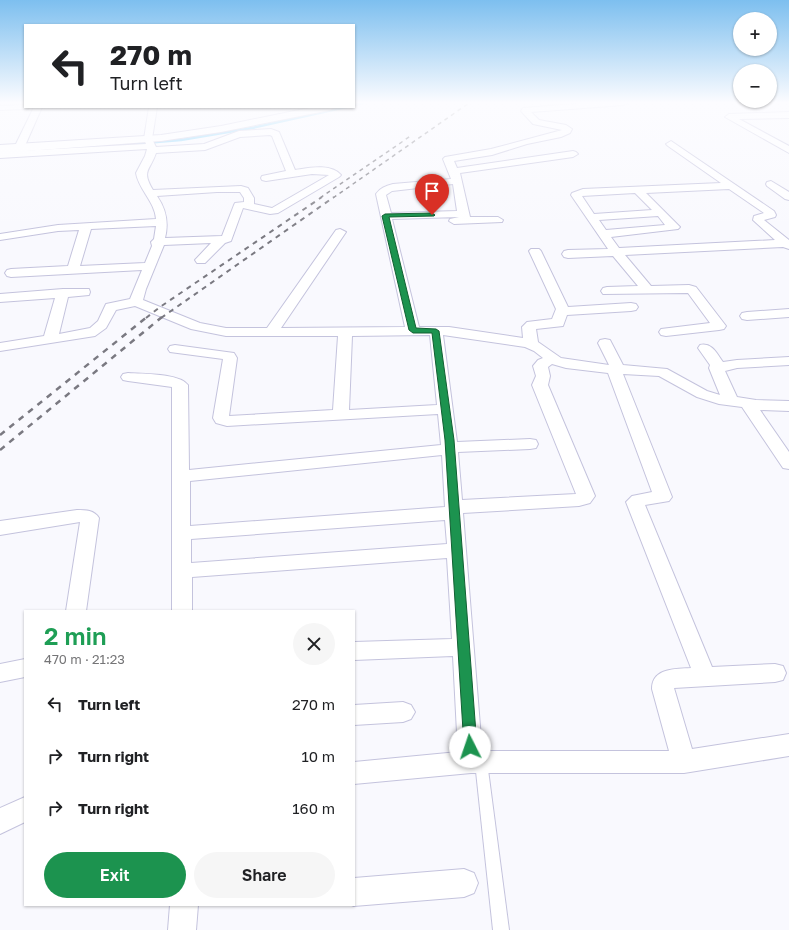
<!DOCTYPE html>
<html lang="en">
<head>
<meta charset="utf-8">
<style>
	:root { --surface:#fff; --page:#f6f6f6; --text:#202124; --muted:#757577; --accent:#1c934f }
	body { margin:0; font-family:"Golos Text",sans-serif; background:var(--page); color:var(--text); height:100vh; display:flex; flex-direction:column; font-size:15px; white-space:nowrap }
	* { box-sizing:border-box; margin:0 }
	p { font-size:13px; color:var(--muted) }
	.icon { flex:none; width:22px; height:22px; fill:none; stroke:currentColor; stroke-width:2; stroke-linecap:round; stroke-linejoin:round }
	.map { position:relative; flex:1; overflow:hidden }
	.details { position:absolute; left:24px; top:610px; width:331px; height:296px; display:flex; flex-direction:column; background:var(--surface); border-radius:0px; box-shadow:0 1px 3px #0004 }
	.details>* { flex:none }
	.top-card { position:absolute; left:24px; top:24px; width:331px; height:84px; border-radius:0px; box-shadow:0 1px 3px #0004; background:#fff; color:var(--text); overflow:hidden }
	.fabs { position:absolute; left:733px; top:12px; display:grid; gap:8px }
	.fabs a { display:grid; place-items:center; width:44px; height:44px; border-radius:50%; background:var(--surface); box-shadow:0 1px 3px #0004; font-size:20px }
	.pin { position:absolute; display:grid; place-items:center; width:34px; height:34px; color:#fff; margin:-41px -17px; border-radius:50% 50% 50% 0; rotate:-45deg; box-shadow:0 0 4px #0007 }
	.pin .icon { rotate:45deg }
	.me { position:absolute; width:44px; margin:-22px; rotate:356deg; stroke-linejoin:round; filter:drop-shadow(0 0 3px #0008) }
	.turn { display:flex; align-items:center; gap:14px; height:84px; padding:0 20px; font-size:18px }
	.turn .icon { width:52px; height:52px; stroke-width:2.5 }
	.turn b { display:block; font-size:28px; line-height:34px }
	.round { display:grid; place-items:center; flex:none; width:42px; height:42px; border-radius:21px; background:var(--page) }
	.summary { display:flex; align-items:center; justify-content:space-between; height:68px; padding:0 20px }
	h1 { font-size:24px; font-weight:600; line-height:30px; color:#1e9e55 }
	.action { display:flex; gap:8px; margin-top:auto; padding:8px 20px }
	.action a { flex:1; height:46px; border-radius:24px; background:var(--accent); color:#fff; font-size:16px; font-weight:600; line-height:46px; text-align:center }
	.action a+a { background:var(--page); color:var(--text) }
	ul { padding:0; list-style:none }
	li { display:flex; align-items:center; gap:12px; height:52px; padding:0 20px }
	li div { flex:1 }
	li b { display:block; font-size:15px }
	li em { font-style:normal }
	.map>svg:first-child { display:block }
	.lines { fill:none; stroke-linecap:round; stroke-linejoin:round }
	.stream { stroke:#7dcff9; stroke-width:2.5 }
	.service-casing { stroke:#c4c3dd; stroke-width:2 }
	.minor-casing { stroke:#c4c3dd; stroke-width:2 }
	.tertiary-casing { stroke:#c4c3dd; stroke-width:2 }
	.service { fill:#fff; fill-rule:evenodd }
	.minor { fill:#fff; fill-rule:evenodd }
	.tertiary { fill:#fff; fill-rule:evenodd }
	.rail-far2 { stroke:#7a7981; stroke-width:1.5; stroke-dasharray:4 4; stroke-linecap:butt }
	.rail-far1 { stroke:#7a7981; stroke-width:2; stroke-dasharray:5 5; stroke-linecap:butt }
	.rail { stroke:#7a7981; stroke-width:2.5; stroke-dasharray:6 6; stroke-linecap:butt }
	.route { fill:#1c934f; stroke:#126033 }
</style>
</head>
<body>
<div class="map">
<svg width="789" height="930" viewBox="0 0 789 930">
	<rect width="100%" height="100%" fill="#f9f9fe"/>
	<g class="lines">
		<g class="stream">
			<polyline points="354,105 363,103"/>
			<polyline points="108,146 181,140 252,128 346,107"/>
		</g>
		<defs>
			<polygon id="service" points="481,756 486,758 487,762 509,930 493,930 475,762 476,758"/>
			<g id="minor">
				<path d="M 586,103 L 627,103 L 623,105 L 531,112 L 539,120 L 566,125 L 572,129 L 570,133 L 561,137 L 527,144 L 492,155 L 454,161 L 457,168 L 573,151 L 576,152 L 578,154 L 573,157 L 460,173 L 470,217 L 498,217 L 503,220 L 502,222 L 454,224 L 449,221 L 450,219 L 459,217 L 392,219 L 419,327 L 449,327 L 523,338 L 522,327 L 527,322 L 552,319 L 556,309 L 529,251 L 531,249 L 539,249 L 541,251 L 568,307 L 631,303 L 636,304 L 638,307 L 636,310 L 631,311 L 567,315 L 563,326 L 536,329 L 538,342 L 561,358 L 609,365 L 598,343 L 600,340 L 605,339 L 610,340 L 623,365 L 667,369 L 707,391 L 720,395 L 709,368 L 710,365 L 698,348 L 700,345 C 712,342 717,354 723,362 L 737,360 L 789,357 L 789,365 L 737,368 L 725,371 L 737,397 L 756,400 L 789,401 L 789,411 L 760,410 L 789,452 L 789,469 L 783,468 L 742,407 L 719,404 L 697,397 L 659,376 L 623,374 L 672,497 L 669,501 L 645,505 L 712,667 L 775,664 L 783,666 L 786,673 L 783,680 L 775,682 L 674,688 L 692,749 L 789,734 L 789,756 L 684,773 L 471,773 L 354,784 L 354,762 L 458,752 L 453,656 L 354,660 L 354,642 L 452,639 L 447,558 L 192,577 L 192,611 L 172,611 L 172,387 L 128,381 L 123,380 L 121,377 L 123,374 L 128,373 C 142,374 179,373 188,385 L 189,470 L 441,445 L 438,414 L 227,426 L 216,423 L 213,418 L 223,359 L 170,352 L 168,349 L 170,346 L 175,345 L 234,353 L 237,358 L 229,416 L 333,410 L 338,336 L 226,336 L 191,329 L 135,306 L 116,310 L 106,328 L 95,336 L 0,351 L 0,343 L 44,336 L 55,298 L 0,302 L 0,294 L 63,289 L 89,289 L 90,292 L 89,295 L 68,297 L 59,334 L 90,328 L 98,321 L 106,304 L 130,299 L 142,270 L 11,277 L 7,276 L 5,273 L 7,270 L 11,269 L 68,266 L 79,230 L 58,231 L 0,240 L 0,234 L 58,225 L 156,219 C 155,202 139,190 136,173 L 145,156 L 147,149 L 0,158 L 0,152 L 146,144 L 144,139 L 149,107 L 157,107 L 152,139 L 156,147 L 204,144 L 239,131 L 271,129 L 279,132 L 295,170 C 308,168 331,163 341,175 L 339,177 L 278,213 L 270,214 L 243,208 L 231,241 L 225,243 L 205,263 L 197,263 L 195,260 L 211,243 L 164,245 L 146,289 L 143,300 L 200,323 L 226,328 L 267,328 L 336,230 L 340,229 L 346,232 L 281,328 L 405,327 L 376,194 C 380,188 386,186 393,184 L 451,179 L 443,159 L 445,157 L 491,149 L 562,130 L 533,124 L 521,111 L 523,108 ZM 270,135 L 272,136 L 286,171 L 262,176 L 261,178 L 262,180 L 266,181 L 312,174 L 329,175 L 272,208 L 254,204 L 254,198 L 248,188 L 241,186 L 153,190 C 141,170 150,171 156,153 L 205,150 L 240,137 ZM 453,184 L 457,211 L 391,213 L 386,195 L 392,191 ZM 217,192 L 240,192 L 244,198 L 244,202 L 235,203 L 234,205 L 222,236 L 165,238 C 169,222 166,209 157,196 ZM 156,226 L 154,239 L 151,242 L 152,246 L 145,263 L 80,266 L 91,229 ZM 430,335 L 437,405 L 349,410 L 352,336 ZM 443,335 L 525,347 L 534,351 L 543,358 L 538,360 L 533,366 L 536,376 L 532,385 L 576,494 L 462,500 L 458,452 L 530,449 L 536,448 L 538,444 L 536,440 L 530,439 L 457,442 ZM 552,364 L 566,368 L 608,373 L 652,492 L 632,496 L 626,502 L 691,668 C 675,669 652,668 652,689 L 669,751 L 482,751 L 463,513 L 579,506 L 590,503 L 595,496 L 548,385 L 550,376 L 548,367 ZM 442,455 L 445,507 L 190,526 L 190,481 ZM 445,520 L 447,544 L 191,563 L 191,539 Z"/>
				<polygon points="25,105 25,107 29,107 28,109 0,110 0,106"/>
				<polygon points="34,107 42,107 24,148 19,151 16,150 14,148"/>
				<polygon points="789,112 789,118 739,119 789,146 789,153 725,117 729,114"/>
				<path d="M 671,141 L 774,211 L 776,215 L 775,217 L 764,220 L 789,240 L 789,249 L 783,247 L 625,255 L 651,286 L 689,285 L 696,287 L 726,326 L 724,329 L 719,330 L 666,336 L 661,335 L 659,332 L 661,329 L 710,323 L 688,293 L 603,294 L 601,291 L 603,288 L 607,287 L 638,286 L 613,256 L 568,258 L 564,257 L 562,254 L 564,251 L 568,250 L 608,249 L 571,195 L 572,193 L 583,189 L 721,183 L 668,146 L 666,144 ZM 729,189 L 764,213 L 754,216 L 753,220 L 775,240 L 619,248 L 611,237 L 678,229 L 680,227 L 646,193 ZM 635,193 L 652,210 L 594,214 L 582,196 ZM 658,216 L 665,225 L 606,230 L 599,220 Z"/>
				<polygon points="771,181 789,192 789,200 785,199 767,186 766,184 767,182"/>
				<polygon points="789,309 789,317 747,320 742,319 740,316 742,313 747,312"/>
				<path d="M 77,510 C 86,510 94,510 99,518 L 86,611 L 66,611 L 80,522 L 0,535 L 0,521 Z"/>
				<polygon points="25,659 25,677 0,682 0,664"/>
				<polygon points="403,702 411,705 415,712 411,719 403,722 354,725 354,705"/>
				<polygon points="25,797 25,822 0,834 0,808"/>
				<polygon points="464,869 474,873 478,883 474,893 464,897 354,906 352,905 354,905 354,878"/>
				<polygon points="170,905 198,905 196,930 168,930"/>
			</g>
			<polygon id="tertiary" points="314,107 335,107 330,110 221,132 161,141 0,153 0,145 161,135 221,126"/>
		</defs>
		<use href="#service" class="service-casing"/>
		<use href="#minor" class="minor-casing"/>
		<use href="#tertiary" class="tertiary-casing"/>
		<use href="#service" class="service"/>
		<use href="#minor" class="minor"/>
		<use href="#tertiary" class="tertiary"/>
		<g class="rail-far2">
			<polyline points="320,198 412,135"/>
			<polyline points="333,198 469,103"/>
		</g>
		<g class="rail-far1">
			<polyline points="146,318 160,307 322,197"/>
			<polyline points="161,318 334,197"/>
		</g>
		<g class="rail">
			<polyline points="0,435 147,317"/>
			<polyline points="0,450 162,317"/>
		</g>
	</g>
	<linearGradient id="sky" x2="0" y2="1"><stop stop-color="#7dbfef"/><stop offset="0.44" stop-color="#fcfcff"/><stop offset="1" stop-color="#fcfcff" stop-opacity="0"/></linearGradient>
	<rect width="789" height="233" fill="url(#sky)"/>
	<polygon class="route" points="432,213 435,215 434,216 389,217 416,328 436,329 439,331 454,440 477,747 475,751 470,753 466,751 464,747 445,440 432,333 413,333 409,330 382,216 385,214"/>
</svg>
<div class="fabs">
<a>+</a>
<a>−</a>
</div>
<div class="pin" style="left:432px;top:215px;background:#d93025"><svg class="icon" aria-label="arrive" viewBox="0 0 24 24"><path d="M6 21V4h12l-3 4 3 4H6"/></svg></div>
<svg class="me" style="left:470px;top:747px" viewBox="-20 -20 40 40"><circle r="19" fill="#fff"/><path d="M0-13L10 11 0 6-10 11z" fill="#1c934f"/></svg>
<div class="top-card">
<div class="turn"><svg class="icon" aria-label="left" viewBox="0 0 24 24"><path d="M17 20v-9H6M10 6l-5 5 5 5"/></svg><div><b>270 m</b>Turn left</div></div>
</div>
<section class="details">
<div class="summary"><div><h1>2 min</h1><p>470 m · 21:23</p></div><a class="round"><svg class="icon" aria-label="close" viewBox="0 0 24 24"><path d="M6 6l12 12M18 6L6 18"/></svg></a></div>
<ul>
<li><svg class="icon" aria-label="left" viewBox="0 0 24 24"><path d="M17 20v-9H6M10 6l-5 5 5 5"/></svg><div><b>Turn left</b></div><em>270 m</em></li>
<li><svg class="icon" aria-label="right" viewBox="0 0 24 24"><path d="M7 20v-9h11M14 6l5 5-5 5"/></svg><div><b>Turn right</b></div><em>10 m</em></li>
<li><svg class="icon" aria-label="right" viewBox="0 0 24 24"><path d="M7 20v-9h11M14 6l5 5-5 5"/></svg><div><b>Turn right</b></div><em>160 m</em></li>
</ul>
<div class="action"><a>Exit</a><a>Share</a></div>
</section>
</div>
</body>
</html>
